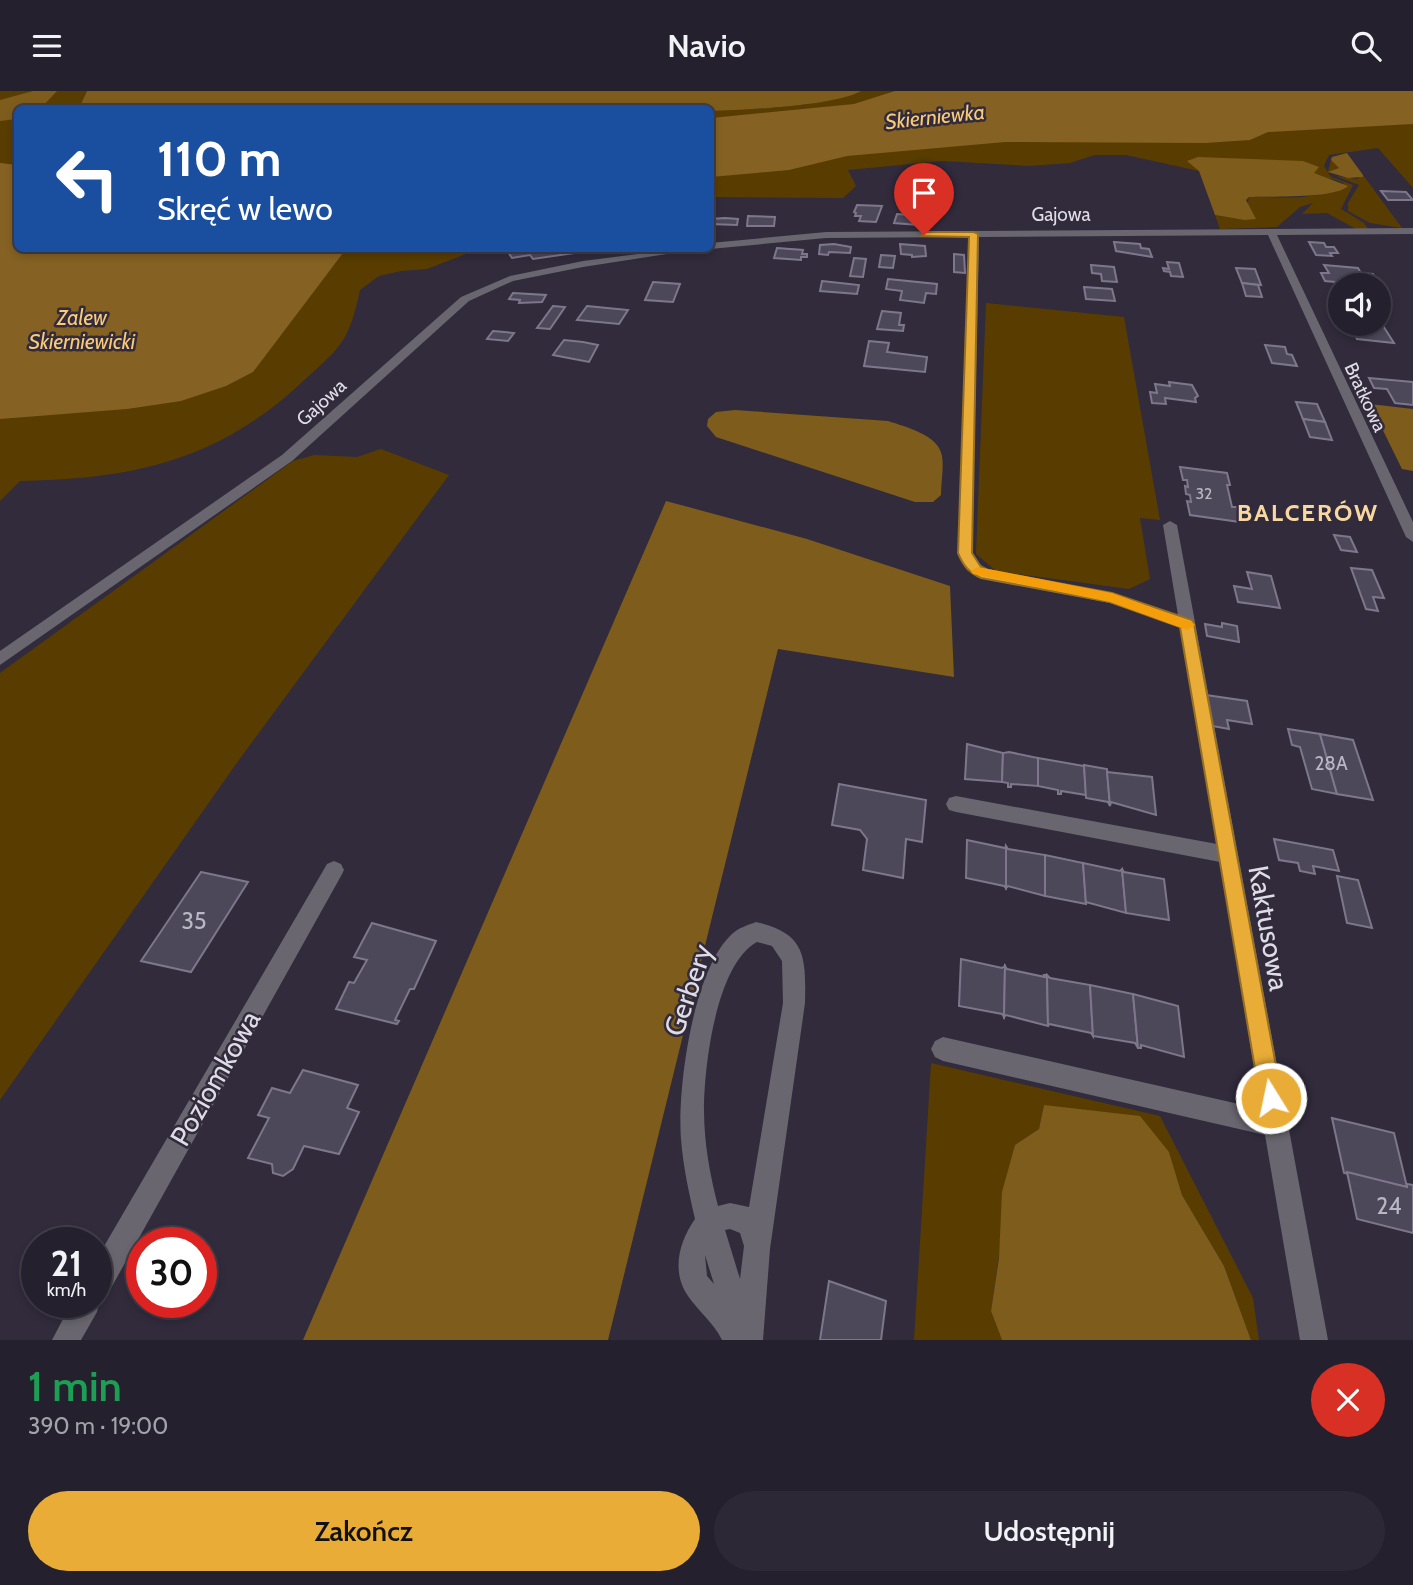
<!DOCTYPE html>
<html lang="pl">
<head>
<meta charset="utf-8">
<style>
	:root { --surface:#25202d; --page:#2d2835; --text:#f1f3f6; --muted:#a3a3aa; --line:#423e49; --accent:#e8ac37 }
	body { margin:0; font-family:Cabin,sans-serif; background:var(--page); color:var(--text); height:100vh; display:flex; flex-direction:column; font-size:26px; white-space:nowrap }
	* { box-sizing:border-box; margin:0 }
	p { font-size:23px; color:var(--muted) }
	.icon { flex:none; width:38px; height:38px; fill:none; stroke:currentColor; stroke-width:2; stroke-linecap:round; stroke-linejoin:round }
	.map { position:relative; height:1249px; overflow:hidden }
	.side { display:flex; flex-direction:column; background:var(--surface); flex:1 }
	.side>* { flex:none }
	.banner { position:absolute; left:14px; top:14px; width:700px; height:147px; border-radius:10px; box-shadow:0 4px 10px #0003,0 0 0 2px var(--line); background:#1a4fa0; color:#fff; overflow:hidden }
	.fabs { position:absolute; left:1328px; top:182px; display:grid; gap:14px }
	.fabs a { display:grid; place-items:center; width:63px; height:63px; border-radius:50%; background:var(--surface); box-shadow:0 4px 10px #0003,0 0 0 2px var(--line); font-size:35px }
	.speed { position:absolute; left:21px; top:1136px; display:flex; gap:14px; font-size:35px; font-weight:700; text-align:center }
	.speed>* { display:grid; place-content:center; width:91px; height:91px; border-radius:50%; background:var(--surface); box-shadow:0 4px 10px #0003,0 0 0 2px var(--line); line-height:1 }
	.speed small { font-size:18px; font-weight:400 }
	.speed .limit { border:10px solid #d22; background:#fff; color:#111 }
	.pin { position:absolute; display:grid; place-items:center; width:60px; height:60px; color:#fff; margin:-72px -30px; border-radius:50% 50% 50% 0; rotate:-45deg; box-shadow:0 0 7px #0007 }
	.pin .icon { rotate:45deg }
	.me { position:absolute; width:77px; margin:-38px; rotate:350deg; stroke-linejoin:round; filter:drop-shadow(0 0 5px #0008) }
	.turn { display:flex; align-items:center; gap:24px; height:147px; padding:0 28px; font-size:32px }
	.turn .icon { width:91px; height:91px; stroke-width:2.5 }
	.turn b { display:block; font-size:49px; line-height:60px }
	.round { display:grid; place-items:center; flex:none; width:74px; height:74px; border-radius:37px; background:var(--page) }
	.head { display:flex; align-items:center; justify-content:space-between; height:119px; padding:0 28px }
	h1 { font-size:42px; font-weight:600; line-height:52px; color:#1e9e55 }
	.button { display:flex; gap:14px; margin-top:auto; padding:14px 28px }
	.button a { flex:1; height:80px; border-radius:42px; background:var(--accent); color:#111; font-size:28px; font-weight:600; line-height:80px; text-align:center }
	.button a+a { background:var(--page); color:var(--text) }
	header { display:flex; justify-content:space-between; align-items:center; height:91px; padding:0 28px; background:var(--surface); font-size:32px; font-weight:600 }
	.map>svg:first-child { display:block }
	.green { fill:#593d00 }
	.forest { fill:#7e5c1b }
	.water { fill:#856223 }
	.building { fill:#4d475a; stroke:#7e778c; stroke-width:2 }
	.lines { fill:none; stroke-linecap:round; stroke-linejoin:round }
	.minor { fill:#69666f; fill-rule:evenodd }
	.route { fill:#e8ac37; stroke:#977024; stroke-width:2 }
	.slow { fill:#f59e0b }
	.labels { text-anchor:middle; stroke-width:5; stroke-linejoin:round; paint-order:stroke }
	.far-number-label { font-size:16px; fill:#bab7c4 }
	.far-street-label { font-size:19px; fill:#dfdce7; stroke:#312b3c }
	.number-label { font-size:19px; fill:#bab7c4 }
	.far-water-label { font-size:21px; font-style:italic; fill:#faca77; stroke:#312b3c }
	.near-number-label { font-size:23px; fill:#bab7c4 }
	.far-district-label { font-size:24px; font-weight:bold; letter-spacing:2px; fill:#f9d7a0; stroke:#312b3c }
	.near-street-label { font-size:28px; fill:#dfdce7; stroke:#312b3c }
</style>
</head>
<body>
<header><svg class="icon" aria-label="menu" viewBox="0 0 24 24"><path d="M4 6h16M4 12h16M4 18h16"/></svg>Navio<svg class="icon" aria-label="search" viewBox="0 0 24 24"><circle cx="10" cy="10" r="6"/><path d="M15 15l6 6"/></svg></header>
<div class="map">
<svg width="1413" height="1249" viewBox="0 0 1413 1249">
	<rect width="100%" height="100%" fill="#312b3c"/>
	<g class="green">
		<path d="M 0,0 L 87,0 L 79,17 L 18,18 L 18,158 L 479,158 L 427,178 L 401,180 L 379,185 L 360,199 C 348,255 339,257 299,294 C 215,371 130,388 20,390 L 0,410 Z"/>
		<path d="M 854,0 L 1413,0 L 1413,97 L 1378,57 L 1329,64 L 1324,75 L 1328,81 L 1331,69 L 1339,77 L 1328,82 L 1331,86 L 1353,94 L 1341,118 L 1364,132 L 1368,138 L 1356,138 L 1327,122 L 1302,123 L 1313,112 L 1300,116 L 1277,136 L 1220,138 L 1215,124 L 1244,129 L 1249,106 C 1278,105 1321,112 1344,92 L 1333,88 L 1199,80 L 1126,64 L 1095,64 L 1070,72 L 1029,75 L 942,70 L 848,79 L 856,95 L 843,107 L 711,106 L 711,19 C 737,19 836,16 854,0 Z"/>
		<polygon points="1363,84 1402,137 1370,132 1348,120 1348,112 1359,94 1336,85 1357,88"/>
		<polygon points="986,212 1124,226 1160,429 1140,427 1150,488 1129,498 996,480 976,463"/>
		<polygon points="381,358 449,384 236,673 0,1009 0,582 293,370 314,364 357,366"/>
		<polygon points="931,972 1160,1025 1253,1207 1259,1249 1251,1249 1224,1175 1182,1104 1169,1061 1044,1014 1039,1038 1015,1054 991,1220 1002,1249 914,1249"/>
	</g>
	<g class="forest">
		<polygon points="33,0 57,0 41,17 18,18 17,28 0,30 0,9"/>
		<path d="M 87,0 L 861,0 C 835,15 744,19 711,20 L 710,18 L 79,17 Z"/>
		<polygon points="1347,62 1363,84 1363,86 1348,87 1328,81 1339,77 1331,69 1332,66"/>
		<path d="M 1198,66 L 1303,70 L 1319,76 L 1314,82 L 1348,95 C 1335,108 1269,105 1249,106 L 1246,109 L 1256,128 L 1244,129 L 1215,124 L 1199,80 L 1187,70 Z"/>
		<polygon points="1370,313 1413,318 1413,380 1402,378"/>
		<path d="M 735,319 L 888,330 C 906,336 939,344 942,365 C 944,377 941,391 941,404 L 933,411 L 915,411 L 716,346 L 707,335 L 708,328 L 716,321 Z"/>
		<polygon points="666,410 807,448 950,495 954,586 778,558 608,1249 303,1249"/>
		<polygon points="1044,1014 1140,1025 1169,1061 1182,1104 1224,1175 1251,1249 1002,1249 991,1220 999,1167 1002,1101 1015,1054 1039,1038"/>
	</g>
	<g class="water">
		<polygon points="895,0 1413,0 1413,33 1268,41 1250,49 1205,52 1005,51 847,65 789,79 711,86 711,27 854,13"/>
		<polygon points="0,72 17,74 18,158 346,158 253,281 226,295 181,310 127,318 0,328"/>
	</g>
	<g class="building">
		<polygon points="1381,100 1406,101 1413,109 1388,109"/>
		<polygon points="857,114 882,115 876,131 859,130 861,125 855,125 856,122 854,121"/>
		<polygon points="897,123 920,125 918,134 894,132"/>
		<polygon points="748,125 775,126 774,135 747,135"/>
		<polygon points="710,128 725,127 738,128 737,134 710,133"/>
		<polygon points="1114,151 1140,153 1141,157 1149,158 1152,166 1116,160"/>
		<polygon points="1309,151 1324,152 1326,156 1334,156 1338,162 1330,162 1332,165 1316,164"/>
		<polygon points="834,153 851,156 850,162 829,161 828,164 819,163 820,154"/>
		<polygon points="900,153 925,155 926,165 912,166 912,164 901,163"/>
		<polygon points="777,157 803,159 802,163 807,163 807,166 801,166 801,169 774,167"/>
		<polygon points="506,158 602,158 533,168 530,164 512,167"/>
		<polygon points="954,163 964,164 965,182 954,181"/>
		<polygon points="881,164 895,165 893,177 879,176"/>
		<polygon points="854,167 866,168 863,186 850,185"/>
		<polygon points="1167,171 1179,172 1183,186 1171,185 1170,181 1164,180 1163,177 1169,178"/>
		<polygon points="1091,174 1114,176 1117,191 1102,190 1101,183 1092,182"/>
		<polygon points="1324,174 1358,177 1361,182 1373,183 1380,195 1325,190 1321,182 1329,182"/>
		<polygon points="1236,177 1255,178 1261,194 1242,192"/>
		<polygon points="888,188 937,193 936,203 926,202 924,212 900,209 902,200 886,198"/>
		<polygon points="822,190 859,194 857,203 820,200"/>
		<polygon points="653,191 680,193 673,211 645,209"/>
		<polygon points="1242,192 1258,194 1262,206 1246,205"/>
		<polygon points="1084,196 1112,198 1115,210 1086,208"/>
		<polygon points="513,202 546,204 542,211 519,212 520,209 509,208"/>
		<polygon points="553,215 565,216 550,238 537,237"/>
		<polygon points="587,215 628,219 619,233 577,229"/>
		<polygon points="882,220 901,222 899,234 904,234 903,240 877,238"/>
		<polygon points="1380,230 1394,252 1357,248 1351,233 1379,233"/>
		<polygon points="493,240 514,242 508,250 487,248"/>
		<polygon points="564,249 583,251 598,254 589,271 553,264"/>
		<polygon points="869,250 889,252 887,261 927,266 925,281 864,275"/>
		<polygon points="1265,254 1285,256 1287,263 1292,264 1297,275 1272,272"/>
		<polygon points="1369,287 1413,291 1413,314 1395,312 1387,298 1374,297"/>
		<polygon points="1169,291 1192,294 1198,305 1195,307 1196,311 1165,307 1166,313 1152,312 1150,301 1157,302 1155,293 1170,295"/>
		<polygon points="1296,311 1317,313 1325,331 1303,328"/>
		<polygon points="1303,328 1325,331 1332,349 1310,346"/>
		<polygon points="1180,376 1227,382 1230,394 1227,394 1232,416 1237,416 1240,431 1190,424 1187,410 1191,411 1190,404 1186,403 1185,395 1188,396 1187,389 1183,389"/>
		<polygon points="1334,444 1350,446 1357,461 1341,459"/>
		<polygon points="1351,477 1372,479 1384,507 1373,506 1378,520 1366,518"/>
		<polygon points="1247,481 1271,485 1280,517 1238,511 1234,495 1252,498"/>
		<polygon points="1222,532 1237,535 1239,551 1207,545 1205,533 1222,536"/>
		<polygon points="1206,604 1247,610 1252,633 1227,629 1229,638 1212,635"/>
		<polygon points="1288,638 1320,643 1337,703 1312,698 1300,656 1292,654"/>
		<polygon points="1320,643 1353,649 1373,709 1337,703"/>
		<polygon points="967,653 1003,662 1002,691 965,688"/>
		<polygon points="1009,661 1038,667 1038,695 1011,693 1011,696 1008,696 1008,692 1002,691 1003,662"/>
		<polygon points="1038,667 1084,675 1086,704 1061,700 1061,703 1058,703 1058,699 1038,695"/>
		<polygon points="1084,674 1107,678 1110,715 1108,711 1086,707"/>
		<polygon points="1107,681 1152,686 1156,724 1111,711 1110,715"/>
		<polygon points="839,693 926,709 922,751 906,748 903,787 863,779 867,748 860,739 832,734"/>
		<polygon points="1274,748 1333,759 1339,780 1313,775 1315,783 1300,780 1298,772 1279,769"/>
		<polygon points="967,749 1005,757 1006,755 1006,797 1004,795 966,787"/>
		<polygon points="1006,755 1008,758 1045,764 1045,805 1008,795 1006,797"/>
		<polygon points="1045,764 1083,772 1086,813 1045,805"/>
		<polygon points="1083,772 1120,780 1122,778 1126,822 1086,811 1086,813"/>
		<polygon points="1122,778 1124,781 1164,788 1169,829 1126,822"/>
		<polygon points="201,781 248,791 191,881 141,870"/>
		<polygon points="1337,785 1358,789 1372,837 1347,832"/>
		<polygon points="372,832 436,850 414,898 410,898 395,929 399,930 397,933 336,918 349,891 354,892 367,869 354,866"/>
		<polygon points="961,868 1002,877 1005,875 1004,926 1002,923 959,915"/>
		<polygon points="1005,875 1007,878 1045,886 1044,884 1047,884 1048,935 1006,924 1004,926"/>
		<polygon points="1047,884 1050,887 1090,894 1093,945 1091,942 1049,933 1048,935"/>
		<polygon points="1090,894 1133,903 1138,957 1135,952 1093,945"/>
		<polygon points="1133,903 1178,915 1184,966 1141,954 1141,957 1138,957"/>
		<polygon points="303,979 358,994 347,1017 359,1021 339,1063 304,1055 293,1078 283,1085 273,1082 272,1073 248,1067 269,1027 258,1024 272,997 290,1002"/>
		<polygon points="1332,1027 1394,1042 1407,1096 1344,1082"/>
		<polygon points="1347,1081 1407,1096 1407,1093 1413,1094 1413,1142 1357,1128"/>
		<polygon points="829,1190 886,1210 881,1249 820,1249"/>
	</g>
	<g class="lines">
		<g class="minor">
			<polygon points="1413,137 1413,143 1277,144 1413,431 1413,451 1406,446 1268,144 979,146 972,462 978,472 989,479 1112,502 1178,524 1163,434 1170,430 1177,434 1328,1249 1300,1249 1265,1044 943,970 935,966 931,958 935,950 943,946 1261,1018 1220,771 956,721 949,719 946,713 949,707 956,705 1217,753 1180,536 1110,512 981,487 967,479 959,466 969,146 826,147 710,158 709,158 710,152 826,141"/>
			<polygon points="677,158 699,158 583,176 513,190 469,210 292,370 0,574 0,560 282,364 461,206 510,185 583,170"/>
			<polygon points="334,770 341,773 344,779 341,785 106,1206 100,1208 97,1221 81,1249 52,1249 72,1211 96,1211 96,1169 327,773"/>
			<path d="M 756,831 C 806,842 806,866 805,912 L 770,1158 L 763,1249 L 722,1249 C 713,1231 699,1221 688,1205 C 671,1180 679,1151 695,1128 C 689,1102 683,1075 681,1048 C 677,998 693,878 732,843 C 738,837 748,834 756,831 ZM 757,851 L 772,855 L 782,870 L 783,912 L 749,1116 L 730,1112 L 718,1115 C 710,1084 704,1052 704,1019 C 704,976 716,873 757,851 ZM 730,1138 L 740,1142 L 744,1155 L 740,1188 L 725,1139 ZM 705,1164 L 714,1193 L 707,1185 Z"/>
		</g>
	</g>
	<path class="route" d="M 924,141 L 974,141 L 978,143 L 972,462 L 981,476 L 988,479 L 1112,502 L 1192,529 L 1194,533 L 1282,1007 L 1279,1014 L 1271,1018 L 1263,1014 L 1260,1007 L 1180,536 L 1110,511 L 981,487 C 968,481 963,474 958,462 L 969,146 L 921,145 Z"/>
	<polygon class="slow" points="978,476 1112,502 1192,531 1195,534 1187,539 1110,511 973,483 971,480"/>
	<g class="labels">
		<g class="far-number-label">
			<text x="1204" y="408">32</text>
		</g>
		<g class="far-street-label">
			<text x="1061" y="130">Gajowa</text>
			<text transform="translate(1366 306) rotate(65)" y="7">Bratkowa</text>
			<text transform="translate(321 311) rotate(-42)" y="7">Gajowa</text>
		</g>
		<g class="number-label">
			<text x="1331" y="679">28A</text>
		</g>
		<g class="far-water-label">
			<text transform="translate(935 26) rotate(-6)" y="7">Skierniewka</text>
			<text x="82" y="234">Zalew<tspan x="82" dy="24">Skierniewicki</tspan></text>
		</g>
		<g class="near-number-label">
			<text x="194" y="838">35</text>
			<text x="1389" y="1123">24</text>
		</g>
		<g class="far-district-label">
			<text x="1308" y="430">BALCERÓW</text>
		</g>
		<g class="near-street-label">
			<text transform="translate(1269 837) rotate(80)" y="10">Kaktusowa</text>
			<text transform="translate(688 899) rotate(-71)" y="10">Gerbery</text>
			<text transform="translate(215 987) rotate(-60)" y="10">Poziomkowa</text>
		</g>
	</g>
</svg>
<div class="fabs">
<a><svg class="icon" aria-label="sound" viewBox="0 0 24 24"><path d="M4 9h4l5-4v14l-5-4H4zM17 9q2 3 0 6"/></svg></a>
</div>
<div class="speed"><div>21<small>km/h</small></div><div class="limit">30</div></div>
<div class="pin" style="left:924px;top:144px;background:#d93025"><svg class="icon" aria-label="arrive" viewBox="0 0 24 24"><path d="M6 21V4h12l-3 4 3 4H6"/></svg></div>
<svg class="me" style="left:1271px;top:1007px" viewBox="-20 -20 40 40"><circle r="17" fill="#e8ac37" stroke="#fff" stroke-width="3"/><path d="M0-11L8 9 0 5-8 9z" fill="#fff"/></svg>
<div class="banner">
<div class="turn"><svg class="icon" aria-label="left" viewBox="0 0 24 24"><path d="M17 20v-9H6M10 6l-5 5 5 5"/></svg><div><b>110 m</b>Skręć w lewo</div></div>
</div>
</div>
<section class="side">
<div class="head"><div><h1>1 min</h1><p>390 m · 19:00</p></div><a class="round" style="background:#d93025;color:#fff"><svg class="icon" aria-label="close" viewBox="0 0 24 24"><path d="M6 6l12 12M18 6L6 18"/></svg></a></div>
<div class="button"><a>Zakończ</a><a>Udostępnij</a></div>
</section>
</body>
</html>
